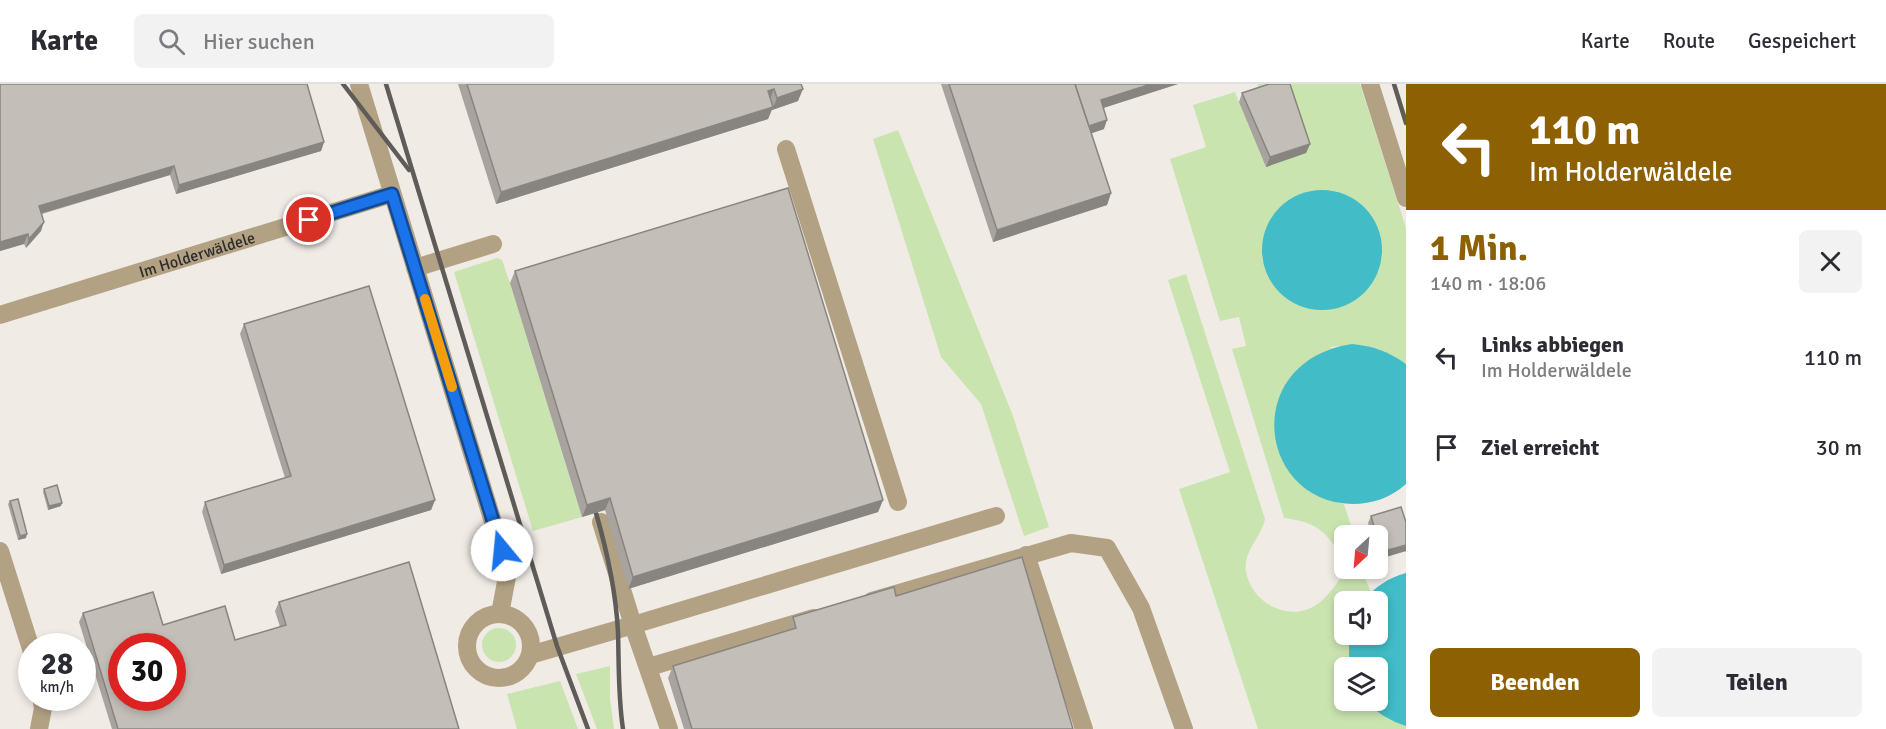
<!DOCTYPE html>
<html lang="de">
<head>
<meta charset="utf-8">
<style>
	:root { --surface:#fff; --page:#f2f2f3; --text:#2b2b33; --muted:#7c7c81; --line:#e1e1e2; --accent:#8c6003 }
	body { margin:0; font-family:Signika,sans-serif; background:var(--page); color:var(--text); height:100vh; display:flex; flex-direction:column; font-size:22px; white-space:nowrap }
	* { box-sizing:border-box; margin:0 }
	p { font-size:20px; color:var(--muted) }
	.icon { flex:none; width:33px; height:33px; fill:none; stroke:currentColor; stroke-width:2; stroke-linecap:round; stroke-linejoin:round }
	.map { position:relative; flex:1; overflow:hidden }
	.side { display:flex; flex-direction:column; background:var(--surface); width:480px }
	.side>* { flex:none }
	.top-card { background:#8c6003; color:#fff; overflow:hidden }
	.needle { width:39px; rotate:206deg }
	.controls { position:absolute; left:1334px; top:441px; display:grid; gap:12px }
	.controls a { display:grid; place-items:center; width:54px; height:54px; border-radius:9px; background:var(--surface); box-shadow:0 3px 9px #0003; font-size:30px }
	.speed { position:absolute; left:18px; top:549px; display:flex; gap:12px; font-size:30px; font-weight:700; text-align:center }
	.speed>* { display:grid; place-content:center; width:78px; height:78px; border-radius:50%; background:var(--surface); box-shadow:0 3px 9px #0003; line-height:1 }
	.speed small { font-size:15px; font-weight:400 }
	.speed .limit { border:9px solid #d22; background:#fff; color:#111 }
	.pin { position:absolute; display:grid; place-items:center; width:51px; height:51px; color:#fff; margin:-26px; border:3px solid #fff; border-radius:50%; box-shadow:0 2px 6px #0007 }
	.me { position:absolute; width:66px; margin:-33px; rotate:343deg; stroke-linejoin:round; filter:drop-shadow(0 0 4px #0008) }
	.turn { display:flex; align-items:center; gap:21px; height:126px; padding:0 24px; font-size:27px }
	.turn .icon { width:78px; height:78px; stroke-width:2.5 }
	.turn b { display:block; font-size:42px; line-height:51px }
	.round { display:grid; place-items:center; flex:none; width:63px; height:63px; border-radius:9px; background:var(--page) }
	.summary { display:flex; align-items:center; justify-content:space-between; height:102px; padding:0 24px }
	h1 { font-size:36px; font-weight:700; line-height:45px; color:var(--accent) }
	.action { display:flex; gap:12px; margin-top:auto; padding:12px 24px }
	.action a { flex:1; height:69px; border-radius:9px; background:var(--accent); color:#fff; font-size:24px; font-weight:700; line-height:69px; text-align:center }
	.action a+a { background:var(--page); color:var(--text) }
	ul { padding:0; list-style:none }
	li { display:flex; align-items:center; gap:18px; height:90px; padding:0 24px }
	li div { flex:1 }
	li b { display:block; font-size:22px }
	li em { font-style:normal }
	header { display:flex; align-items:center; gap:36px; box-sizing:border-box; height:84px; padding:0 30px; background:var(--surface); border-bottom:2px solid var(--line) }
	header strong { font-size:28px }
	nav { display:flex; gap:33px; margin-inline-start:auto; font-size:21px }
	.search { width:420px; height:54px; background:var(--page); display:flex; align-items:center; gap:15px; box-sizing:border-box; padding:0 21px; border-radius:9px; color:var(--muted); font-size:22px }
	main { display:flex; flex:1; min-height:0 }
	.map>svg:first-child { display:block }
	.green { fill:#cae4b0 }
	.water { fill:#42bcc6 }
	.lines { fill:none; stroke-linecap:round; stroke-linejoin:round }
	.minor { stroke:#b2a283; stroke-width:18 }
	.rail { stroke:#5e5b58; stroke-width:4.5 }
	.wall { fill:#a8a39e }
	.shaded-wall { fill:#888581 }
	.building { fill:#c3beb8; stroke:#888581; stroke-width:1.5; fill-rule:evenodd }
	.route-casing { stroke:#114b97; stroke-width:15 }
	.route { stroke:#1a73e8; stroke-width:10 }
	.slow { stroke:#f59e0b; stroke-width:10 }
	.labels { text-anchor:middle; stroke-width:4.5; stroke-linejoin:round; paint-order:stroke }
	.street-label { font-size:16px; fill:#2d2b29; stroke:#fff }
</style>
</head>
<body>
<header>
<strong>Karte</strong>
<div class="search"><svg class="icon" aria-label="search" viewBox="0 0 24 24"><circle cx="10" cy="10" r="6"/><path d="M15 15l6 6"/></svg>Hier suchen</div>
<nav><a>Karte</a><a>Route</a><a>Gespeichert</a></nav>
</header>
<main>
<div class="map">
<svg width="1406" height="645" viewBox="0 0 1406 645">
	<rect width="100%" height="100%" fill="#f1ebe6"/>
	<g class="green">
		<path d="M 1258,0 L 1360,0 L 1406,144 L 1406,280 C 1382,262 1360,259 1331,263 L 1336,418 L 1344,420 L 1354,451 L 1344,452 L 1344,456 L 1333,460 C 1320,441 1306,437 1284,434 L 1232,265 L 1246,262 L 1239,233 L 1220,237 L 1170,75 L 1206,63 L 1193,21 L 1235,8 L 1239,18 L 1256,12 Z"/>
		<polygon points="898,46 1013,332 1049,443 1024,452 981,320 941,273 873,55"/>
		<polygon points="497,174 502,176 510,199 582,433 533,447 454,188"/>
		<path d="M 1186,190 L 1265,435 C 1261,454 1243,467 1246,487 C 1250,514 1279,534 1306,526 C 1321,521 1331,507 1340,495 L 1364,492 L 1371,508 L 1363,517 L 1344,518 L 1344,550 L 1349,551 L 1349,583 L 1344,584 L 1344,616 L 1366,617 L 1385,633 L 1406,642 L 1406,645 L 1258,645 L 1179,405 L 1230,388 L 1168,196 Z"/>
		<circle cx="499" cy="561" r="17"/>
		<polygon points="610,582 610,615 614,645 597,645 576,590"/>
		<polygon points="560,597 578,645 517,645 507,610"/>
	</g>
	<g class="water">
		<circle cx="1322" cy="166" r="60"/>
		<path d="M 1352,260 C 1373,262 1388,267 1406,280 L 1406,400 C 1390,414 1373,420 1352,420 C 1257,418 1240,277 1352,260 Z"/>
		<path d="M 1406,489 L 1406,642 C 1391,637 1376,629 1366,617 L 1377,616 L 1377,584 L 1349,583 L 1349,551 L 1377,550 L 1377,518 L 1363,517 C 1375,503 1388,494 1406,489 Z"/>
	</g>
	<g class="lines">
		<g class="minor">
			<polyline points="359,0 508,487 500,530"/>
			<polyline points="1370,0 1406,114"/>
			<polyline points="786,65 898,418"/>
			<polyline points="415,184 493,160"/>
			<path id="s1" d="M 0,231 L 392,110"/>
			<polyline points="601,438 633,541 996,432"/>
			<polyline points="0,467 32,568"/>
			<polyline points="1026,471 1084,645"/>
			<polyline points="872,517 1071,459 1107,464 1141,524 1184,645"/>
			<circle cx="499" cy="562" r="32"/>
			<polyline points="530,571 633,541 669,645"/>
			<polyline points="649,583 814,534"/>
			<polyline points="39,645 43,624 41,614"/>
		</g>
		<g class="rail">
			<polyline points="343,0 409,86"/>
			<polyline points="386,0 557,562 588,645"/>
			<polyline points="1394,0 1406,39"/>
			<path d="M 596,429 C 607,467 616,509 618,548 C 619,581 618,612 623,645"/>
		</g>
	</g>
	<g class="wall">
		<polygon points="0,0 324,58 321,67 176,110 170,91 42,130 41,147 26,164 24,160 0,167"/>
		<polygon points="458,0 801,0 798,17 772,26 772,25 768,35 496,120"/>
		<polygon points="941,0 1178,0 1103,24 1104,45 1091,49 1111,109 1107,121 993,158"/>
		<polygon points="1242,9 1310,60 1306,69 1266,83 1239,18"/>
		<polygon points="515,187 883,416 878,428 628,505 605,426 582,433 510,199"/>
		<polygon points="244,240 435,416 431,426 221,490 202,428 205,418 285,394 240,250"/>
		<polygon points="44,405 61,422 48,426 43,408"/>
		<polygon points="10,417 26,454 18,456 8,420"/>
		<polygon points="1371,432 1406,438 1406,467 1379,475 1377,468 1377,452 1372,452 1368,439"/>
		<polygon points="896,512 1073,645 684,645 668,594 673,582 789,546 793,533"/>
		<polygon points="279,518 459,645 112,645 79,538 83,529 235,556 280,543 275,527"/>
	</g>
	<g class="shaded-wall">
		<polygon points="1151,0 1178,0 1097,26 1101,16"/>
		<polygon points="774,5 769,17 768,7"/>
		<polygon points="803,5 798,17 772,26 777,14"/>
		<polygon points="773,23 768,35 496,120 501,108"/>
		<polygon points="1107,36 1104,45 1084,52 1087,42"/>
		<polygon points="324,58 321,67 176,110 179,101"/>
		<polygon points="1310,60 1306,69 1266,83 1270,73"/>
		<polygon points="174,82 170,91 36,131 39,122"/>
		<polygon points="1111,109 1107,121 993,158 997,146"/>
		<polygon points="44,138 41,147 26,164 29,155"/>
		<polygon points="28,150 24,160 0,167 0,158"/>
		<polygon points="610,414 605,426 582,433 587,421"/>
		<polygon points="435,416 431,426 221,490 224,481"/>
		<polygon points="883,416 878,428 628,505 633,493"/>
		<polygon points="62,419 61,422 48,426 49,422"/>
		<polygon points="27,450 26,454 18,456 20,452"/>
		<polygon points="1406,461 1406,467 1379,475 1381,468"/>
	</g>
	<g class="building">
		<polygon points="0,0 307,0 324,58 179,101 174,82 39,122 44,138 29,155 28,150 0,158"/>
		<polygon points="467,0 801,0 803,5 777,14 774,5 768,7 773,23 501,108"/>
		<polygon points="949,0 1075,0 1111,109 997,146"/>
		<polygon points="1075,0 1151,0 1101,16 1107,36 1089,42"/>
		<polygon points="1269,0 1290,0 1310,60 1270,73 1242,9"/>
		<polygon points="788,104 883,416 633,493 610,414 587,421 515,187"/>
		<polygon points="369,202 435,416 224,481 205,418 291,392 244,240"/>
		<polygon points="57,401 62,419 49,422 44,405"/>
		<polygon points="18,415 27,450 20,452 10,417"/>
		<polygon points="1401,423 1406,438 1406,461 1381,468 1371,432"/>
		<polygon points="1022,473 1073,645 692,645 673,582 796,544 793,533 894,503 896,512"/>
		<path d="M 409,478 L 459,645 L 118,645 L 83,529 L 153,508 L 163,541 L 225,522 L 235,556 L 286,541 L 279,518 ZM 122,562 L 172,562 L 172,614 L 122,614 Z"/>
	</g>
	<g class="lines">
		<defs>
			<polyline id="route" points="309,136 392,110 502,466"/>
		</defs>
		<use href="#route" class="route-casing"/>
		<use href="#route" class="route"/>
		<polyline class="slow" points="425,215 452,303"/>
	</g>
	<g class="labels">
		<g class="street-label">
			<text dy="6" stroke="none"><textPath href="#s1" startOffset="206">Im Holderwäldele</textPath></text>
		</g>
	</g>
</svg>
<div class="controls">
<a><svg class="needle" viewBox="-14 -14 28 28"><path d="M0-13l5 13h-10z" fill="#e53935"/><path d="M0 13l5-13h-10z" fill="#7c7c81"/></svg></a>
<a><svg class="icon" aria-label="sound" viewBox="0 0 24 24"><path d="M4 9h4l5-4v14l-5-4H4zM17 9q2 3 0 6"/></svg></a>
<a><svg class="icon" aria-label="layers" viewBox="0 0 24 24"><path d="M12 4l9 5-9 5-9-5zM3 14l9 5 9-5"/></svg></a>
</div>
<div class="speed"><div>28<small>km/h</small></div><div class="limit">30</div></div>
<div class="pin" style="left:309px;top:136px;background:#d93025"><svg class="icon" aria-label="arrive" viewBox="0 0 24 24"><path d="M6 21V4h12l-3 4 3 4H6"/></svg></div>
<svg class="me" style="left:502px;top:466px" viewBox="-20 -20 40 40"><circle r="19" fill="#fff"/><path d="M0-13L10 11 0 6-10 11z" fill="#1a73e8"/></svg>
</div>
<section class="side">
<div class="top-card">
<div class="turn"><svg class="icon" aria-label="left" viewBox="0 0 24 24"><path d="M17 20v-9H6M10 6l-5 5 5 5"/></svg><div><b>110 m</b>Im Holderwäldele</div></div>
</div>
<div class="summary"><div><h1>1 Min.</h1><p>140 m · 18:06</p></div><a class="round"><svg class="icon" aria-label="close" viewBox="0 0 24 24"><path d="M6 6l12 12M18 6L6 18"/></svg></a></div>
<ul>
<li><svg class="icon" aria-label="left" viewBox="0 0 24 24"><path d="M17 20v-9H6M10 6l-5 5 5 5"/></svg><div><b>Links abbiegen</b><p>Im Holderwäldele</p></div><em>110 m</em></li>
<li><svg class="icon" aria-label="arrive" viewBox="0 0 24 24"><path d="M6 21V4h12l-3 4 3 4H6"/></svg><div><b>Ziel erreicht</b></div><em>30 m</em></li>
</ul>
<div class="action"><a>Beenden</a><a>Teilen</a></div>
</section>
</main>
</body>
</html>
